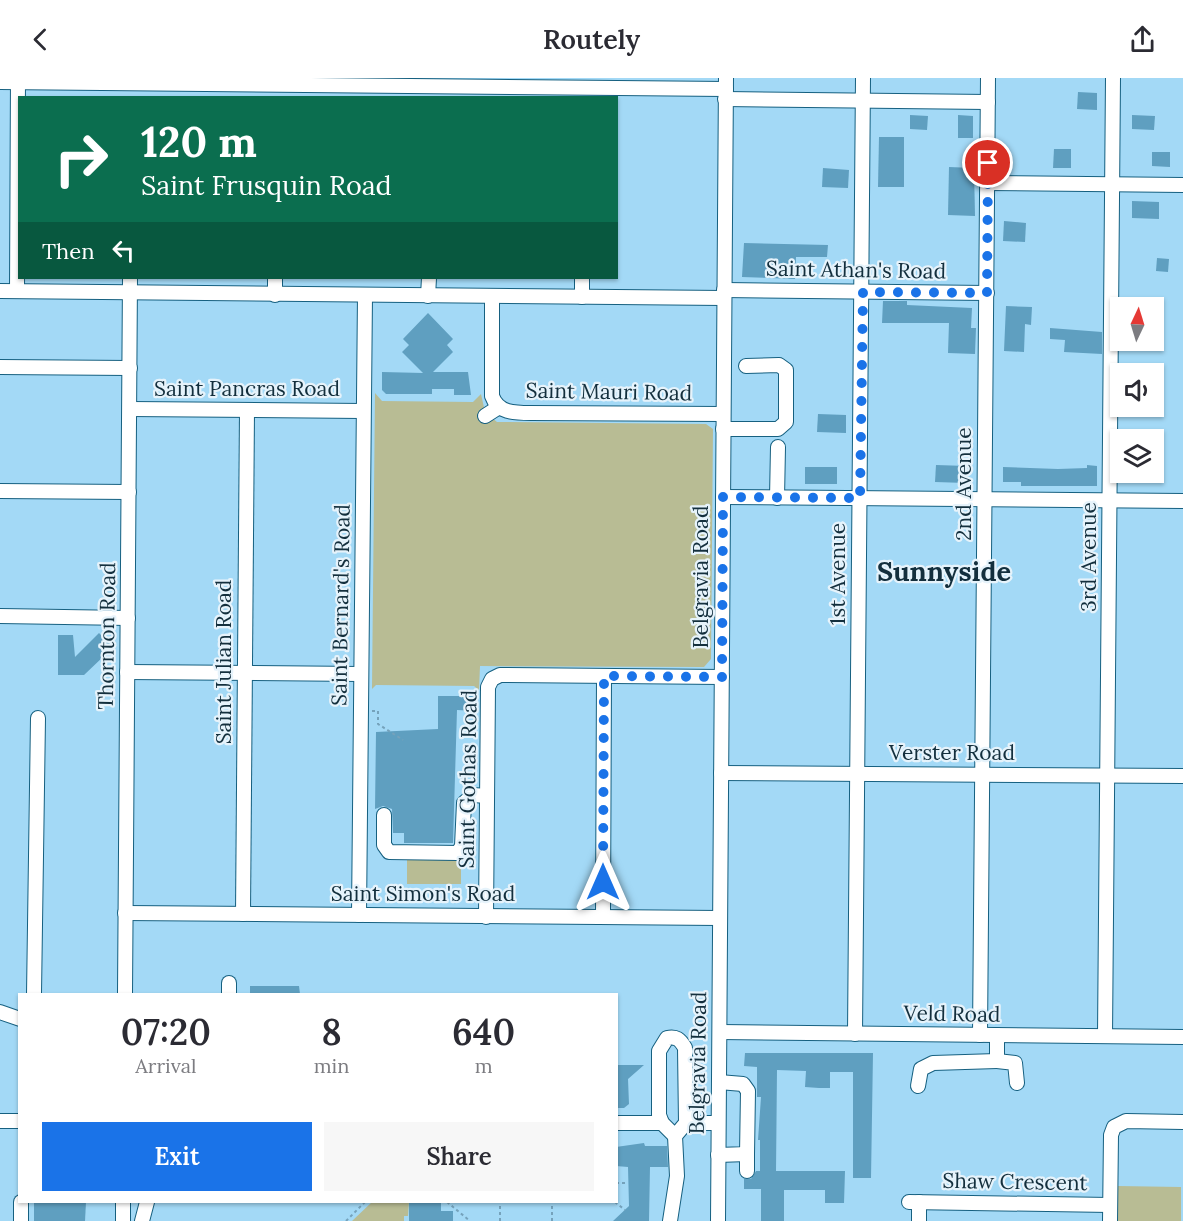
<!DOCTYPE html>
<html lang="en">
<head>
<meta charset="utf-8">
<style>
	:root { --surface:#fff; --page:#f7f7f7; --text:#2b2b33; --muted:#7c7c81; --accent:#1a73e8 }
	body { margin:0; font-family:Lora,serif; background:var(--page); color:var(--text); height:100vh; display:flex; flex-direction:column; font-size:22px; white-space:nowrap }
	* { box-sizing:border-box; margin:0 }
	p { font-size:20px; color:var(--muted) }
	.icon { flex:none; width:33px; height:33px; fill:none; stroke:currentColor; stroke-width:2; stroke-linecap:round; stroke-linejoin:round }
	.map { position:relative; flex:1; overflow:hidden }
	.sheet { position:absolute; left:18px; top:915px; width:600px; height:210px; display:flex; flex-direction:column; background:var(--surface); border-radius:0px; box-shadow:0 2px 4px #0004 }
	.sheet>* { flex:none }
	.guide { position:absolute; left:18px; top:18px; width:600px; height:183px; border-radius:0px; box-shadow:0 2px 4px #0004; background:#0b6e4f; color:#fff; overflow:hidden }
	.needle { width:39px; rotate:4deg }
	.controls { position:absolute; left:1110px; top:219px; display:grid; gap:12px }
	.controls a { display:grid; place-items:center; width:54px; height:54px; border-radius:0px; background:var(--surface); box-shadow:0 2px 4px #0004; font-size:30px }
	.pin { position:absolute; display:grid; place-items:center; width:51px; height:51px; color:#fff; margin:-26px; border:3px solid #fff; border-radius:50%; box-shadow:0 2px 6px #0007 }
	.me { position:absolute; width:66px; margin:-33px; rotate:0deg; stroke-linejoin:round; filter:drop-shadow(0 0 4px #0008) }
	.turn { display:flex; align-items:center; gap:21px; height:126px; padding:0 24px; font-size:27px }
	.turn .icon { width:78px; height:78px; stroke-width:2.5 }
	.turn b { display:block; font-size:42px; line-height:51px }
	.then { display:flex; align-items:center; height:57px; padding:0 24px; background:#0003; gap:12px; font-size:22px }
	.eta { display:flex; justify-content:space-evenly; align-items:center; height:102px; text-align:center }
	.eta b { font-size:36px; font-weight:600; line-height:42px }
	.primary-button { display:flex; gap:12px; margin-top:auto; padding:12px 24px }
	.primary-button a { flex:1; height:69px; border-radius:0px; background:var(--accent); color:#fff; font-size:24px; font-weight:600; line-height:69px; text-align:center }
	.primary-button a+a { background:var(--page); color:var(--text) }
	header { display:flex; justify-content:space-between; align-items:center; height:78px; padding:0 24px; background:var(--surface); font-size:27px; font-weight:600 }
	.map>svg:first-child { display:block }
	.green { fill:#b8bc94 }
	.building { fill:#5f9fc0 }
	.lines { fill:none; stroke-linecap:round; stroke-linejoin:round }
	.minor-casing { stroke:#166080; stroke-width:16 }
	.path { stroke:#75a2bb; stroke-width:2; stroke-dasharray:3 3; stroke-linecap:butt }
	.minor { stroke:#fff; stroke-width:14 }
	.route { stroke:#1a73e8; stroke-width:10; stroke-dasharray:0 18 }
	.labels { text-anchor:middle; stroke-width:4.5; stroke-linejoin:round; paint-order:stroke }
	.street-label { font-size:21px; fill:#132f3d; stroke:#e6f3fb }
	.district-label { font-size:27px; font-weight:bold; fill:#132f3d; stroke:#e6f3fb }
</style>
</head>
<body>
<header><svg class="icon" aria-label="back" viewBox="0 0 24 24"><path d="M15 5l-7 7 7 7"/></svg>Routely<svg class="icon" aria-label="share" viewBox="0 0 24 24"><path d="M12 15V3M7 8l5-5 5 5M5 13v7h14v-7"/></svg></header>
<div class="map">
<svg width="1183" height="1143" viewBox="0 0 1183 1143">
	<rect width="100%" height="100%" fill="#a3d9f6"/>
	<g class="green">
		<polygon points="375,315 382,323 473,324 481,316 485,334 497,344 706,346 713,351 711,581 704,589 480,588 479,612 474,608 376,607 372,611"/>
		<rect x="407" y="778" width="54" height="28"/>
		<polygon points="1118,1108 1181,1109 1181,1143 1117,1143"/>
		<polygon points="372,1124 409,1124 408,1138 404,1138 404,1143 352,1143"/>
	</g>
	<g class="building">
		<polygon points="1078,14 1097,15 1097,32 1077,31"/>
		<polygon points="910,37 928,38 927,52 910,51"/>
		<polygon points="958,37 973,38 973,60 958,60"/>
		<polygon points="1132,37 1155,38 1154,52 1132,51"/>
		<polygon points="879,59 904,59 904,109 878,109"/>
		<polygon points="1054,71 1071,71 1071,90 1053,90"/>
		<polygon points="1152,74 1170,74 1170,89 1152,88"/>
		<polygon points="949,89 974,90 975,138 948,137"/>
		<polygon points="823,90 849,92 848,110 822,109"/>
		<polygon points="1132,123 1159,124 1159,141 1132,140"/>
		<polygon points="1004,143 1026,145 1025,164 1003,163"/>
		<polygon points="744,165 828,167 827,179 796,179 795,201 742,199"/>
		<polygon points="1157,180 1169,181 1168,194 1156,193"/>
		<polygon points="883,223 907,223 907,227 972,230 971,250 976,250 975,276 948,275 949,245 882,245"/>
		<polygon points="1006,228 1032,229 1031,247 1025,246 1024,274 1004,273"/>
		<polygon points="1154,229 1164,229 1163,248 1154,248"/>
		<polygon points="428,235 453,261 447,267 453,274 433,294 468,294 471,317 454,317 454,311 432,311 432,316 386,316 382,312 382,294 423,295 402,274 409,267 403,261"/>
		<polygon points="1050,250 1102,254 1102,276 1064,274 1065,262 1050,261"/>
		<polygon points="818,336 846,337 846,355 817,354"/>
		<polygon points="936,387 967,388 966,405 935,404"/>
		<polygon points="1087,387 1097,388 1097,408 1021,408 1021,404 1003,404 1003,389 1058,391 1087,390"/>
		<rect x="805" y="389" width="32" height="17"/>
		<polygon points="99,555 113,569 104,578 84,597 58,597 58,557 73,557 75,579"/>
		<polygon points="438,618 476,618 476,633 457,632 453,765 404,765 404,755 393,755 392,731 383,728 375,731 376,654 438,651"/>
		<polygon points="250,908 299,908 300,916 250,916"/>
		<polygon points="745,975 873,975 871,1100 853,1100 853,994 830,994 830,1010 819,1010 805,1009 806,993 777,992 776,1093 845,1093 844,1125 825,1125 825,1112 784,1112 784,1143 761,1143 761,1111 744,1111 744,1101 751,1101 756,1093 760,1093 760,1062 758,1062 761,1019 757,1019 757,989 744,988"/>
		<polygon points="616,987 644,987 628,1001 629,1026 624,1030 616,1030"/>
		<polygon points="644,1065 645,1068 667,1068 668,1089 650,1089 649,1143 613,1143 629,1128 628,1089 616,1088 616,1069"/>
		<polygon points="34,1124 86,1124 85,1143 34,1143"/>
		<polygon points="409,1124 441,1124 441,1133 453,1133 453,1143 409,1143"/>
	</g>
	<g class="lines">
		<defs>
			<g id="minor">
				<polyline points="0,4 726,11"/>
				<polyline points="725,21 988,24"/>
				<polyline points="987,105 1183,107"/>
				<polyline points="724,212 987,215"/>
				<polyline points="0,213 724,220"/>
				<polyline points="17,213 18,0"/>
				<polyline points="275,217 275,200"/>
				<polyline points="428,218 429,200"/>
				<path d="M 492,218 L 492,318 C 498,335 514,335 531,335 L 723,336"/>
				<polyline points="582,219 582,200"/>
				<polyline points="0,289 130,290"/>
				<polyline points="130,331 363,333"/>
				<polyline points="485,338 499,329"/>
				<polyline points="723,351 778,351 786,344 786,292 779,287 746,288"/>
				<polyline points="0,413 129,414"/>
				<polyline points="723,419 1183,423"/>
				<polyline points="777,420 778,369"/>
				<polyline points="0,538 128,540"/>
				<polyline points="127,594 361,596"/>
				<polyline points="721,695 1183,698"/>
				<polyline points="384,737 384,767 389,774 458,775 462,768 464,725 473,717 487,718"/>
				<polyline points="125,835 720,840"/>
				<polyline points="243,836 247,332"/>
				<polyline points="359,837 365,217"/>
				<polyline points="603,838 604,598"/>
				<polyline points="486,839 488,609 492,601 500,597 722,599"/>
				<polyline points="229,905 229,916"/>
				<polyline points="34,916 38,640"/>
				<polyline points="125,916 130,200"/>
				<polyline points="0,934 20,941"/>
				<polyline points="720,954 1183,959"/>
				<polyline points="855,956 863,0"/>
				<polyline points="980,957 988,0"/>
				<polyline points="1105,958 1113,0"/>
				<polyline points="997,983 1015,985 1017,1005"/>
				<polyline points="918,1008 921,991 933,985 997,983 997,957"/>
				<polyline points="0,1043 20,1043"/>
				<polyline points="616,1045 662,1045"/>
				<path d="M 675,1058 L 662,1045 L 659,1037 L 659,973 L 667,960 C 676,958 680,961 685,970 L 686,1045"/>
				<polyline points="718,1077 747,1076 748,1013 743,1006 719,1004"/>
				<polyline points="747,1093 747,1076"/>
				<polyline points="123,1124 123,1143"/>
				<polyline points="909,1124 1110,1127"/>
				<polyline points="21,1143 21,1124"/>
				<polyline points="142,1143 147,1124"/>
				<polyline points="670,1143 677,1098 675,1058 686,1045 718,1045"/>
				<polyline points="718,1143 726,0"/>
				<polyline points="919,1143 919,1124"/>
				<polyline points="1110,1143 1111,1057 1114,1049 1126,1043 1183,1044"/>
			</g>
		</defs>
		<use href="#minor" class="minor-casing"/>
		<g class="path">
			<polyline points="372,633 378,633 378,646 403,662"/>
			<polyline points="616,1105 627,1105"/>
			<polyline points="447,1124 470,1143"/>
			<polyline points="615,1124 625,1132"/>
			<polyline points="346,1143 365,1124"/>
			<polyline points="500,1143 500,1124"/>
			<polyline points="552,1143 552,1124"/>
		</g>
		<use href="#minor" class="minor"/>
	</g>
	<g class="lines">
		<polyline class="route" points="603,804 604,598 722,599 723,419 860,420 863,214 987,215 988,85"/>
	</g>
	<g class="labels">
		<g class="street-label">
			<text transform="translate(856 192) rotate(1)" y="7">Saint Athan's Road</text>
			<text x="247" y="318">Saint Pancras Road</text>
			<text transform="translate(609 314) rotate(1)" y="7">Saint Mauri Road</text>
			<text transform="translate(964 406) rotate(-90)" y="7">2nd Avenue</text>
			<text transform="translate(1089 479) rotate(-90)" y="7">3rd Avenue</text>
			<text transform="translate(838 496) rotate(-90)" y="7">1st Avenue</text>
			<text transform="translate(701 499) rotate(-90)" y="7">Belgravia Road</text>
			<text transform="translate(341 527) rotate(-89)" y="7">Saint Bernard's Road</text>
			<text transform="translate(107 558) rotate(-89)" y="7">Thornton Road</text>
			<text transform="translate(224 584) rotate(-90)" y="7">Saint Julian Road</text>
			<text x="952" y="682">Verster Road</text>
			<text transform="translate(468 701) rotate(-89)" y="7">Saint Gothas Road</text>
			<text x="423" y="823">Saint Simon's Road</text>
			<text transform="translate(952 936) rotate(1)" y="7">Veld Road</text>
			<text transform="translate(698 985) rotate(-89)" y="7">Belgravia Road</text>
			<text transform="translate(1015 1104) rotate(1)" y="7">Shaw Crescent</text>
		</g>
		<g class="district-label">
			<text x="944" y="503">Sunnyside</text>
		</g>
	</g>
</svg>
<div class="controls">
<a><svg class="needle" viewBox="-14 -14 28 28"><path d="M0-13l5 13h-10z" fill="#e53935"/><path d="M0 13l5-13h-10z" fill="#7c7c81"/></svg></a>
<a><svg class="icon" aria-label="sound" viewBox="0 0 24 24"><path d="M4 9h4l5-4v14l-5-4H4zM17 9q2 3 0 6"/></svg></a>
<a><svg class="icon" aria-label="layers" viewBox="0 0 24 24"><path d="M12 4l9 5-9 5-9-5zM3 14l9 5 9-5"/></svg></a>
</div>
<div class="pin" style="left:988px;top:85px;background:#d93025"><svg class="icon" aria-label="arrive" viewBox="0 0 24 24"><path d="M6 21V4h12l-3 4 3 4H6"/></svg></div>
<svg class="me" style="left:603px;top:804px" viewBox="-20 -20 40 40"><path d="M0-17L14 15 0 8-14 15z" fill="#1a73e8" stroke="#fff" stroke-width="4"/></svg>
<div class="guide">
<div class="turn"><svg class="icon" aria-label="right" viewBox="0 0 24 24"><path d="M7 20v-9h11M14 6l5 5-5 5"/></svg><div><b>120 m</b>Saint Frusquin Road</div></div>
<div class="then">Then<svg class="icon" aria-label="left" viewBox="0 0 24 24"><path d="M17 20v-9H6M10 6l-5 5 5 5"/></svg></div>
</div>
<section class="sheet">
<div class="eta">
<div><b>07:20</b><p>Arrival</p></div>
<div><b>8</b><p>min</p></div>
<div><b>640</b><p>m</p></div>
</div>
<div class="primary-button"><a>Exit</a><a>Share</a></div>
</section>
</div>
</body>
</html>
